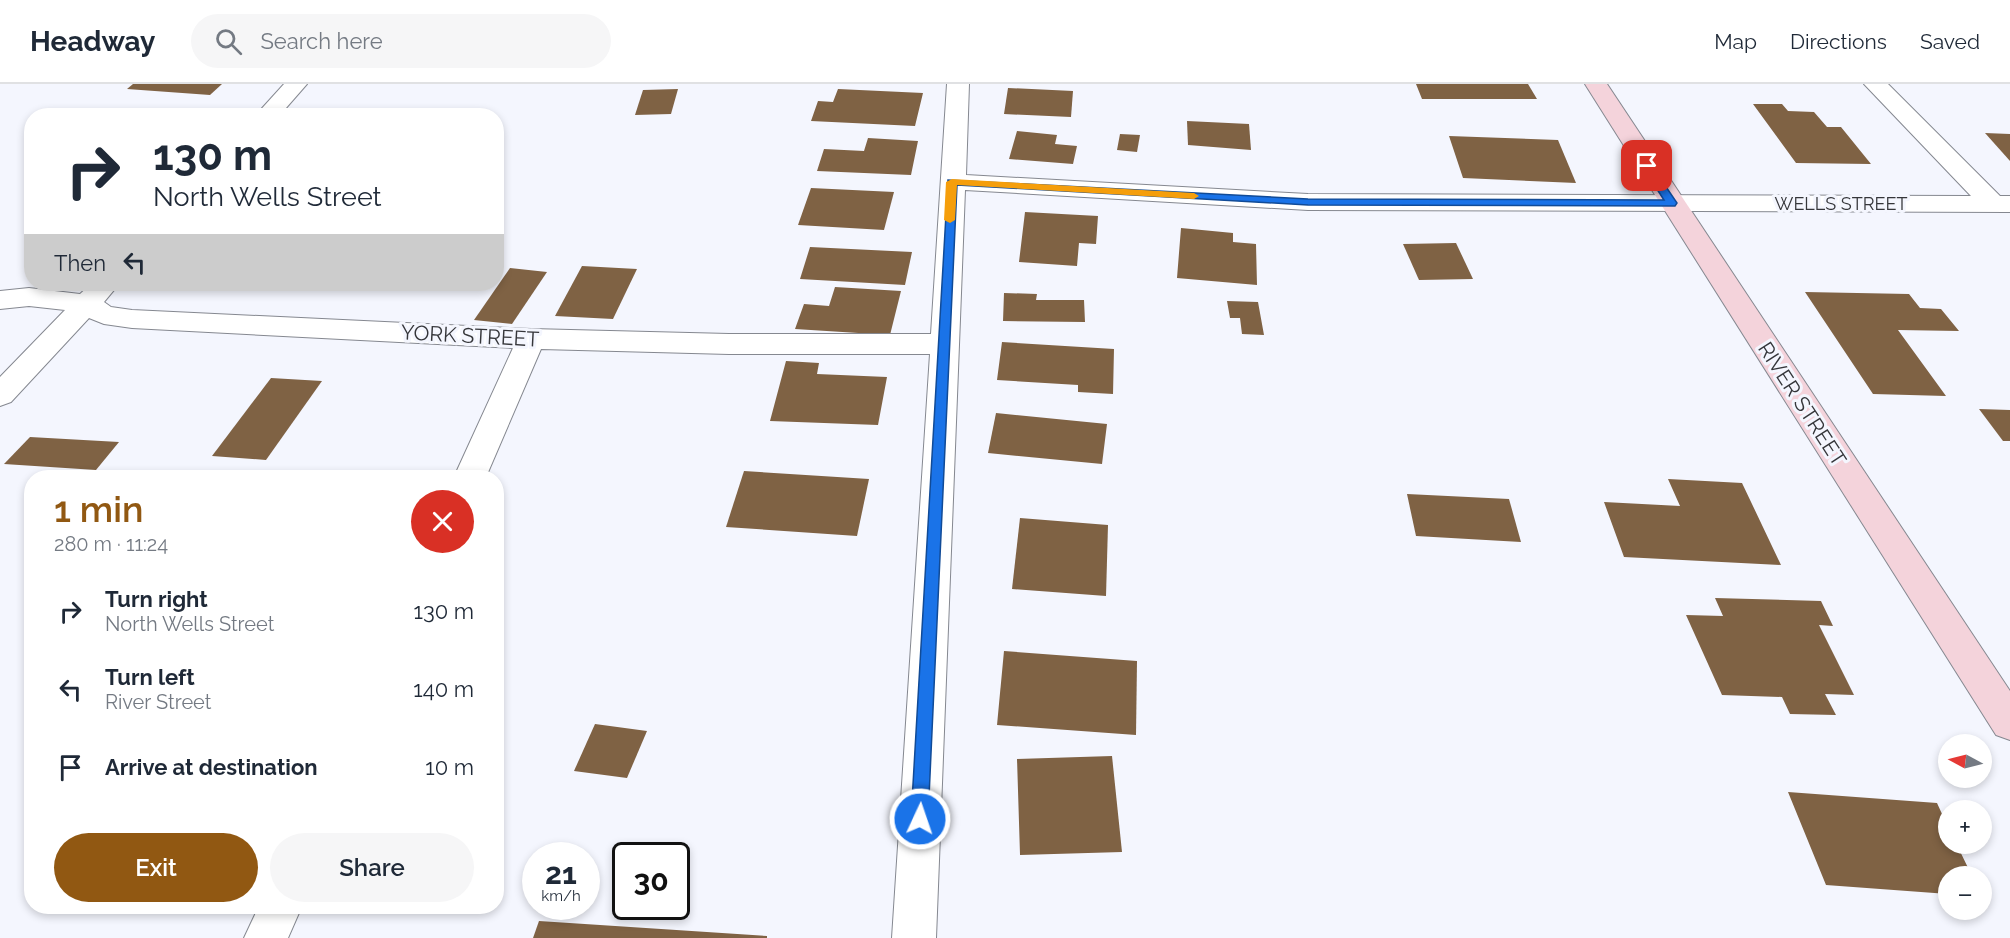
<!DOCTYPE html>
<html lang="en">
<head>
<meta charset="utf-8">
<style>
	:root { --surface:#fff; --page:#f6f6f7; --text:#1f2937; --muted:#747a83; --line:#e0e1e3; --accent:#915812 }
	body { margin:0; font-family:Raleway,sans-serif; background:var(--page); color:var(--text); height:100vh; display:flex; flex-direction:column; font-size:22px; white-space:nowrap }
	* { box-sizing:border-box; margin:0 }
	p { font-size:20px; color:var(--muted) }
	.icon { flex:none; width:33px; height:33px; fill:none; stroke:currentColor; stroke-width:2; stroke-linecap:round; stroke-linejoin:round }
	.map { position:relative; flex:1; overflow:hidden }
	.side { position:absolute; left:24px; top:386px; width:480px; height:444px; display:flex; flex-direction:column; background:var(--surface); border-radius:24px; box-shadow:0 3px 9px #0003 }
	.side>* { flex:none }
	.hud { position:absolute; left:24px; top:24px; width:480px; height:183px; border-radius:24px; box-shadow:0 3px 9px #0003; background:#fff; color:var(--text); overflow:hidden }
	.needle { width:39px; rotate:277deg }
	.controls { position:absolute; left:1938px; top:650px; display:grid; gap:12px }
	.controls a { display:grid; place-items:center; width:54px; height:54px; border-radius:50%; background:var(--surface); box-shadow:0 3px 9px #0003; font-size:30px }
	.speed { position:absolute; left:522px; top:758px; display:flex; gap:12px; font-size:30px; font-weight:700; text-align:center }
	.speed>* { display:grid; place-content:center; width:78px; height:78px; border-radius:50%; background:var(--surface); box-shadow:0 3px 9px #0003; line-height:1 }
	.speed small { font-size:15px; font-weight:400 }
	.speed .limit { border:3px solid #111; border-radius:9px; background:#fff; color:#111 }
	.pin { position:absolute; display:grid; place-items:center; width:51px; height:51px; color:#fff; margin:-26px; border-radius:12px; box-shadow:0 3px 9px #0006 }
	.me { position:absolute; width:66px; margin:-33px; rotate:3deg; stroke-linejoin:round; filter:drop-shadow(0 0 4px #0008) }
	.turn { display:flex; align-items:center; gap:21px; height:126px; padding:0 30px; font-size:27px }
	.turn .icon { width:78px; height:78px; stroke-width:2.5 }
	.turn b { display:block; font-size:42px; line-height:51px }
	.then { display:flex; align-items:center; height:57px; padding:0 30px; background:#0003; gap:12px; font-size:22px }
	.round { display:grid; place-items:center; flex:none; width:63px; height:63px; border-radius:32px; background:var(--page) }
	.overview { display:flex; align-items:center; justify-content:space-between; height:102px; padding:0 30px }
	h1 { font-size:36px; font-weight:600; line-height:45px; color:var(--accent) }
	.cta { display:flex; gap:12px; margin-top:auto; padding:12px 30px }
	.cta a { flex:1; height:69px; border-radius:36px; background:var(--accent); color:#fff; font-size:24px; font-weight:600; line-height:69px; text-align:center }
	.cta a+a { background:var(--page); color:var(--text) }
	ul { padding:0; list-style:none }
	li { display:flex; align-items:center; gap:18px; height:78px; padding:0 30px }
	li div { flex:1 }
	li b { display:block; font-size:22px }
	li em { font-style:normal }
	header { display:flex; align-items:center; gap:36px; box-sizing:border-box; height:84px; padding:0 30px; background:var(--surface); border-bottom:2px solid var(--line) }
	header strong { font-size:28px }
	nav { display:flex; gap:33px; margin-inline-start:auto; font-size:21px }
	.search { width:420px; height:54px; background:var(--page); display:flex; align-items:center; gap:15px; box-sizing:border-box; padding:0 21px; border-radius:33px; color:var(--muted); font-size:22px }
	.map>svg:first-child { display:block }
	.building { fill:#7f6244 }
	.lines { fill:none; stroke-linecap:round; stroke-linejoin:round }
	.street-casing { stroke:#858890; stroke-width:2 }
	.secondary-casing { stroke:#858890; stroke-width:2 }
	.street { fill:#fff; fill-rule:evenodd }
	.secondary { fill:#f4d3db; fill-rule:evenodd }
	.route { fill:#1a73e8; stroke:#114b97; stroke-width:1.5 }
	.slow { fill:#f59e0b }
	.labels { text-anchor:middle; stroke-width:6; stroke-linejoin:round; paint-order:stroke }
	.far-street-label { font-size:18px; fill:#35363a; stroke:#f4f6fe }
	.street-label { font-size:21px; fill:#35363a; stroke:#f4f6fe }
</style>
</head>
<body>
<header>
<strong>Headway</strong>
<div class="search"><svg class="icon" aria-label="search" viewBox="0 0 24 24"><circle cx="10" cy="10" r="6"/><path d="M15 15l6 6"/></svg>Search here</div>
<nav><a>Map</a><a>Directions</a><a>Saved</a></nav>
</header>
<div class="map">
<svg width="2010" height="854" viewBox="0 0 2010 854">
	<rect width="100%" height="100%" fill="#f4f6fe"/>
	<g class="building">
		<polygon points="133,0 222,0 210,11 127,5"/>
		<polygon points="1416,0 1528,0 1537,15 1422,15"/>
		<polygon points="1008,4 1073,7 1071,33 1004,30"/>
		<polygon points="678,5 671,30 635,31 643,6"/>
		<polygon points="838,5 923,9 915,42 811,37 818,17 833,18"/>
		<polygon points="1753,20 1782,20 1788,27 1814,28 1827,43 1841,43 1871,80 1796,79"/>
		<polygon points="1187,37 1249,40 1251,66 1188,61"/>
		<polygon points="1017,47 1057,51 1055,60 1077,62 1073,80 1009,75"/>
		<polygon points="1985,49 2010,50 2010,77"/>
		<polygon points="1120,50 1140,51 1137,68 1117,66"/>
		<polygon points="1449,52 1558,56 1576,99 1463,94"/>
		<polygon points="868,54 918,57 911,91 817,87 824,65 864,67"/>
		<polygon points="811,104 894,108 884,146 798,141"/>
		<polygon points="1025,128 1098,132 1096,160 1079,159 1077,182 1019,178"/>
		<polygon points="1181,144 1233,149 1233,158 1256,160 1257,201 1177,194"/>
		<polygon points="1456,159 1473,195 1419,196 1403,160"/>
		<polygon points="810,163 912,168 905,201 800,195"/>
		<polygon points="582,182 637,185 613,235 555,232"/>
		<polygon points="510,184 547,188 512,240 474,236"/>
		<polygon points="835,203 901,207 890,251 795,245 804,220 829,222"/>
		<polygon points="1805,208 1909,210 1920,224 1941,225 1959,247 1898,246 1946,312 1873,310"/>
		<polygon points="1004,209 1037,210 1036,216 1084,216 1085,238 1003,237"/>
		<polygon points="1227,217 1258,218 1264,251 1242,250 1240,234 1230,234"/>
		<polygon points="1002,258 1114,265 1113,310 1078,308 1078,301 997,296"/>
		<polygon points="786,277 819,279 817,290 887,293 878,341 770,337"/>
		<polygon points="271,294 322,297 266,376 212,372"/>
		<polygon points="1979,325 2010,326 2010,357 2003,357"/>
		<polygon points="996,329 1107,340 1102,380 988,369"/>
		<polygon points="30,353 119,358 96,386 4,380"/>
		<polygon points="744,387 869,395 857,452 726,443"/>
		<polygon points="1668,395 1742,399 1781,481 1624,473 1604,418 1680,422"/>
		<polygon points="1407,410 1509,415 1521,458 1416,452"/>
		<polygon points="1020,434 1108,441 1106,512 1012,505"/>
		<polygon points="1715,514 1821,517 1833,542 1819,541 1854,611 1825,610 1836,631 1790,630 1782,613 1722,611 1686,531 1723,532"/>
		<polygon points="1004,567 1137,577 1136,651 997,641"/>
		<polygon points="595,640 647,647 627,694 574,687"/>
		<polygon points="1112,672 1122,768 1020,771 1017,675"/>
		<polygon points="1788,708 1937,719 1948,743 1948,759 1956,759 1972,792 1948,792 1948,810 1826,801"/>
		<polygon points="539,837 767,852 767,854 533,854"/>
	</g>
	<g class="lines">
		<defs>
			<g id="street">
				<polygon points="284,0 307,0 279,32 255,32"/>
				<polygon points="947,0 969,0 966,91 1308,110 1971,112 1864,0 1888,0 2000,112 2010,112 2010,128 1308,126 965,106 936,854 892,854 930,270 729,270 541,265 486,393 454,393 513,264 132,244 104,240 89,234 11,318 0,322 0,293 65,226 29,222 0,225 0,207 29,204 80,210 91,200 119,200 104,218 111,223 132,226 531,245 729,250 931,250"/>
				<polygon points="259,822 302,822 288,854 244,854"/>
			</g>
			<polygon id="secondary" points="1585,0 1607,0 2010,607 2010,656 1996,651"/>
		</defs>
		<use href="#street" class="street-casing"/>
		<use href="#secondary" class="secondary-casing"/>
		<use href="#street" class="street"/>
		<use href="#secondary" class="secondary"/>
	</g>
	<polygon class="route" points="1647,79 1652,82 1677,119 1675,122 1308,121 957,101 928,735 926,741 920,743 914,741 911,735 948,96 1308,115 1664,116 1642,82"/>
	<polygon class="slow" points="952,95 1194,109 1199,112 1194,115 957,101 955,136 950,139 944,136 946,98"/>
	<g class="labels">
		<g class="far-street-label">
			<text x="1841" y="126">WELLS STREET</text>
		</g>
		<g class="street-label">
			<text transform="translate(470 252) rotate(3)" y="7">YORK STREET</text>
			<text transform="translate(1802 320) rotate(57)" y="7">RIVER STREET</text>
		</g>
	</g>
</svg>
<div class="controls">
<a><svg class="needle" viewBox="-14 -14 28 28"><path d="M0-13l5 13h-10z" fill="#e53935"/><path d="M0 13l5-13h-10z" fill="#747a83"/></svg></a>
<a>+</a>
<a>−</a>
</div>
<div class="speed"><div>21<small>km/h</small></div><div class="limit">30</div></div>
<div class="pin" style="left:1647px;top:82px;background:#d93025"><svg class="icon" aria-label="arrive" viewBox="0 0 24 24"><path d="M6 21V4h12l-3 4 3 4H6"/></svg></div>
<svg class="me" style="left:920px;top:735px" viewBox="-20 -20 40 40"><circle r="17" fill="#1a73e8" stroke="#fff" stroke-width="3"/><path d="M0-11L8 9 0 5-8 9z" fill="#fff"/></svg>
<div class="hud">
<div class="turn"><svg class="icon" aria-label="right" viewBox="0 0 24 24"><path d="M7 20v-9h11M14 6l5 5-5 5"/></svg><div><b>130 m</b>North Wells Street</div></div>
<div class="then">Then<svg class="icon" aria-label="left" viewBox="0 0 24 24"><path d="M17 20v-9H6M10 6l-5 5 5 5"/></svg></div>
</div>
<section class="side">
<div class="overview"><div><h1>1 min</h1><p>280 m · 11:24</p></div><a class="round" style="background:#d93025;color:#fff"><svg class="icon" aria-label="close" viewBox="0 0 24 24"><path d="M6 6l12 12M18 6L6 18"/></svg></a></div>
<ul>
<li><svg class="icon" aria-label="right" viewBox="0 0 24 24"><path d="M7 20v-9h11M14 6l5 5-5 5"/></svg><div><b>Turn right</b><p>North Wells Street</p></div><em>130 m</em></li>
<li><svg class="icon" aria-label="left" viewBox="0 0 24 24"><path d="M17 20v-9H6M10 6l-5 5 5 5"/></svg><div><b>Turn left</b><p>River Street</p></div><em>140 m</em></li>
<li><svg class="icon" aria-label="arrive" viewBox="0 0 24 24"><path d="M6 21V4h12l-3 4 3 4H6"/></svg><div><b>Arrive at destination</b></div><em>10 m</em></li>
</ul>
<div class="cta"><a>Exit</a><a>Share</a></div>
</section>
</div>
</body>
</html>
